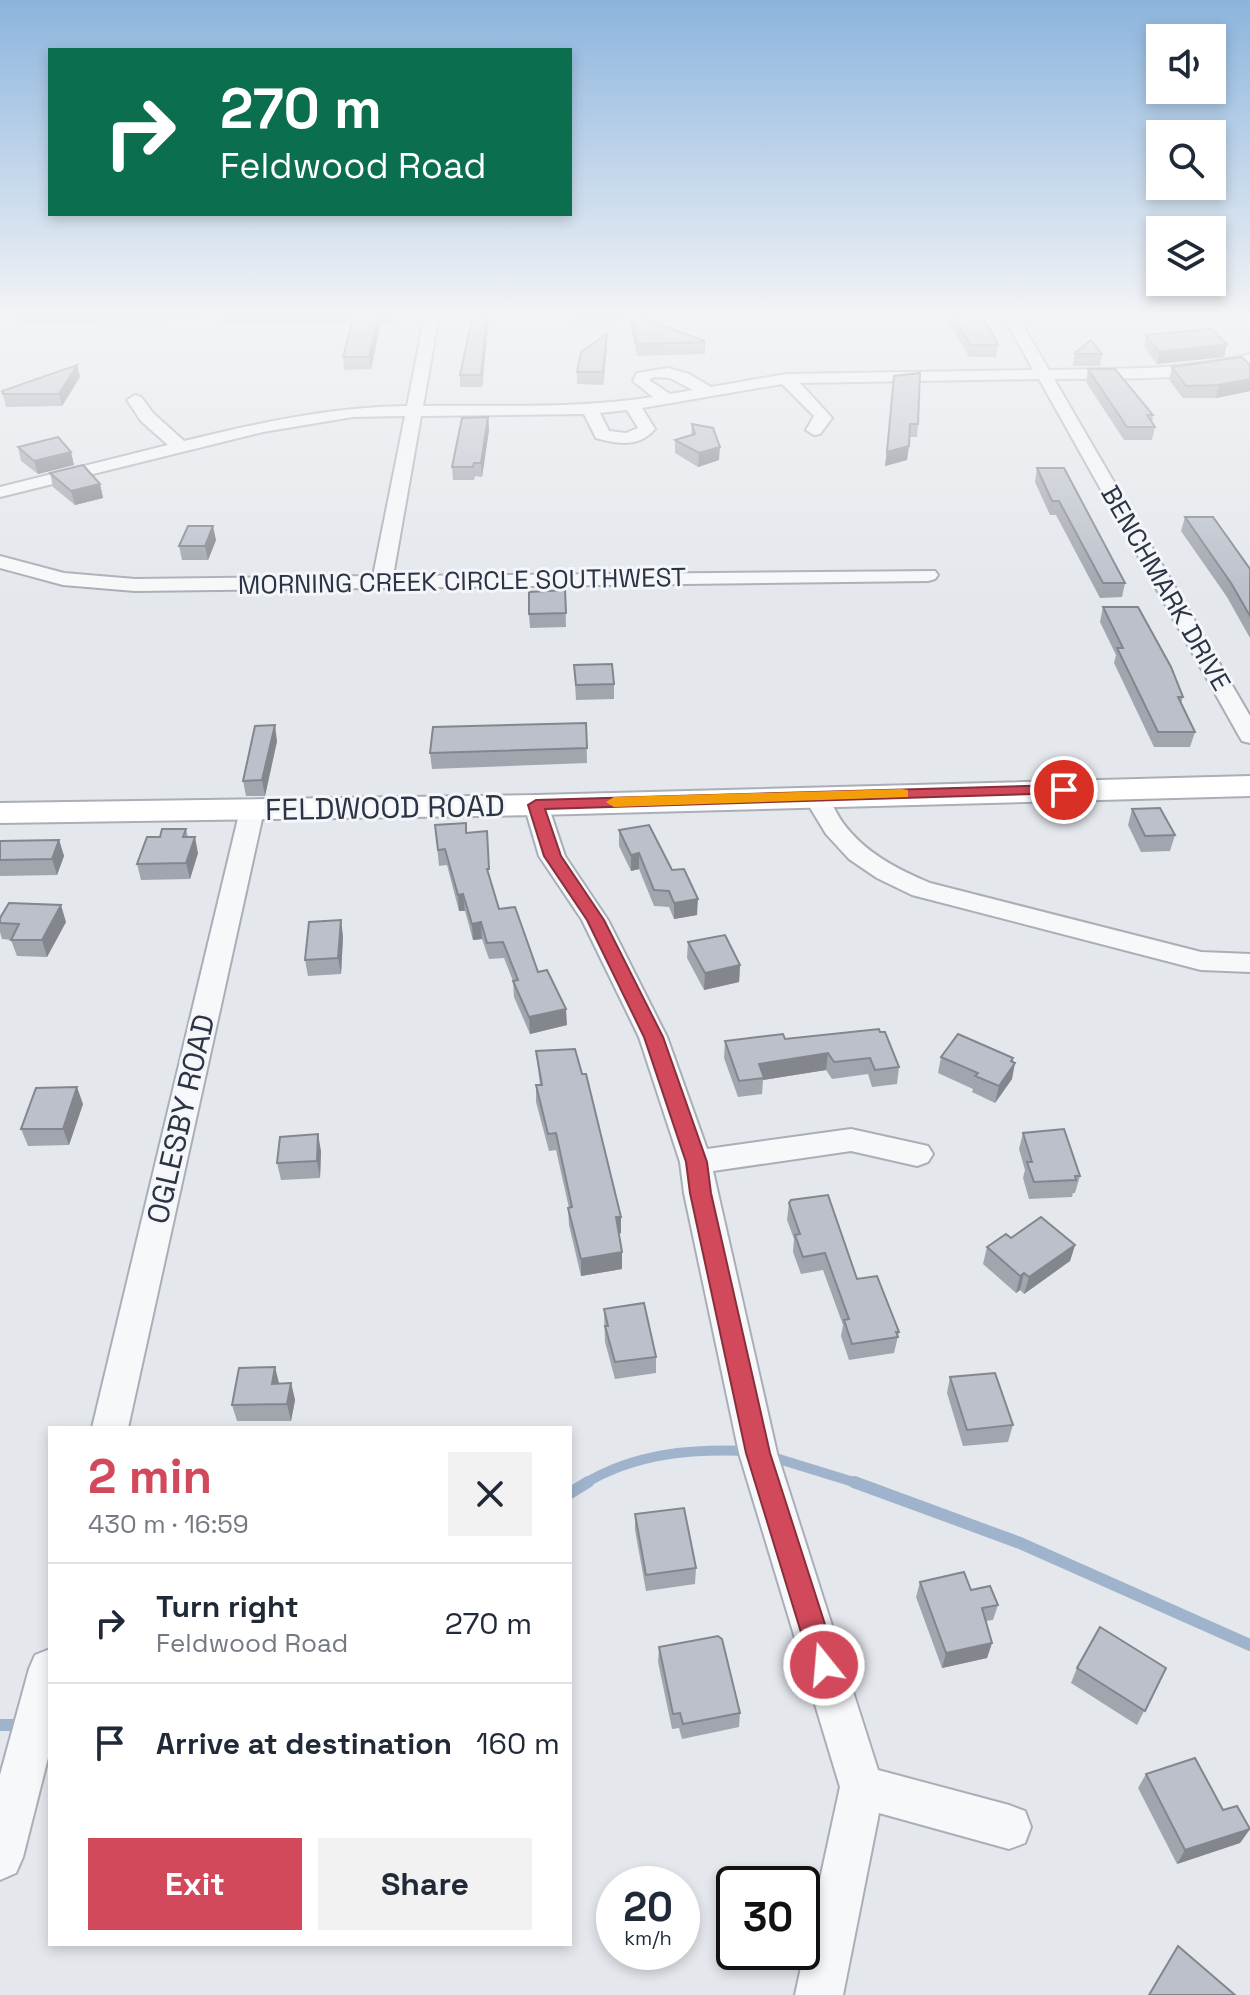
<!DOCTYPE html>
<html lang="en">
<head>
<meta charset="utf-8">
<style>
	:root { --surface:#fff; --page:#f2f2f3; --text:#1f2937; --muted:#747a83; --line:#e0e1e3; --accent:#d1495b }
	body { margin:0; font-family:"Space Grotesk",sans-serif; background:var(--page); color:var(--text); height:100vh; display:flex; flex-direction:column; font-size:30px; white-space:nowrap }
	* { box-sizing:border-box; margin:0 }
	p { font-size:26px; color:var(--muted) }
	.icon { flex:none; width:44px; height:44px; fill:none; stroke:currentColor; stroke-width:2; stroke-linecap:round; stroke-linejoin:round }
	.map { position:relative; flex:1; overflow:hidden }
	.side { position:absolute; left:48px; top:1426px; width:524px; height:520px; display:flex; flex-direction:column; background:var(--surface); border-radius:0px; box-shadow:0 4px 12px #0003 }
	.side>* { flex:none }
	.guide { position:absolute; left:48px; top:48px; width:524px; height:168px; border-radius:0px; box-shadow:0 4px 12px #0003; background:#0b6e4f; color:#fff; overflow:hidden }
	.tools { position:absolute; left:1146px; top:24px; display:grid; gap:16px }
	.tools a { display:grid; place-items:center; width:80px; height:80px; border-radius:0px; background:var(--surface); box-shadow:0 4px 12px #0003; font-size:40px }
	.speed { position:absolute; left:596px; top:1866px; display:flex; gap:16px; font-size:40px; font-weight:700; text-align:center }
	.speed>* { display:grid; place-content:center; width:104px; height:104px; border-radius:50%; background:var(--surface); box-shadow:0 4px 12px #0003; line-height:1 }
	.speed small { font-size:20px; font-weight:400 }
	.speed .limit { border:4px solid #111; border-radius:12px; background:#fff; color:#111 }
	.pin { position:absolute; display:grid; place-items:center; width:68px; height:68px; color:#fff; margin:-34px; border:4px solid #fff; border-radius:50%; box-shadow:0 2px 8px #0007 }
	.me { position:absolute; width:88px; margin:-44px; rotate:343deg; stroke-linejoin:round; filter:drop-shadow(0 0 6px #0008) }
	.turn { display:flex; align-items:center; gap:28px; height:168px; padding:0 40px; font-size:36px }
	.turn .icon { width:104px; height:104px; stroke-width:2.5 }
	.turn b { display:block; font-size:56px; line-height:68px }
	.round { display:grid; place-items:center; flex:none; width:84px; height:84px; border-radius:0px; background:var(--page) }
	.summary { display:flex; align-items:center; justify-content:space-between; height:136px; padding:0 40px }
	h1 { font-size:48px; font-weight:700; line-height:60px; color:var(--accent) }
	.primary-button { display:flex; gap:16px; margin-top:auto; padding:16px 40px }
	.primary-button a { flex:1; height:92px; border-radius:0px; background:var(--accent); color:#fff; font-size:32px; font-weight:700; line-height:92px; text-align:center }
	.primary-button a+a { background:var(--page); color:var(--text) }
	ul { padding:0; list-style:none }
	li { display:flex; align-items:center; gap:24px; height:120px; padding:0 40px; border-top:2px solid var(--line) }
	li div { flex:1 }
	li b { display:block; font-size:30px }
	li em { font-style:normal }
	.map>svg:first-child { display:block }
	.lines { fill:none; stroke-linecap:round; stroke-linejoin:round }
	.stream-far1 { stroke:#9fb4cc; stroke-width:10 }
	.stream { stroke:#9fb4cc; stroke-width:12 }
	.street-casing { stroke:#a9aeb7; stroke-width:4 }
	.secondary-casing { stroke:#a9aeb7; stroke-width:4 }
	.street { fill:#f7f8fa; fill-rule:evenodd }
	.secondary { fill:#fff; fill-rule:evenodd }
	.wall { fill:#a1a5ae }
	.shaded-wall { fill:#83868d }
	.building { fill:#bbc0ca; stroke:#83868d; stroke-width:2 }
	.route { fill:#d1495b; stroke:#882f3b; stroke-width:2 }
	.slow { fill:#f59e0b }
	.labels { text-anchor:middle; stroke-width:6; stroke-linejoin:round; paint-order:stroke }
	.far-street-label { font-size:26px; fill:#2b3445; stroke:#f4f6f9 }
	.street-label { font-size:30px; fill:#2b3445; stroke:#f4f6f9 }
</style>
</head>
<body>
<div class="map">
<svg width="1250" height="1995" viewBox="0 0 1250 1995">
	<rect width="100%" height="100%" fill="#e4e7ec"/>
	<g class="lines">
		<g class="stream-far1">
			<polyline points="769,1456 860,1484"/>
			<path d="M 584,1484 C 635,1453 690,1449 748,1451"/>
		</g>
		<g class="stream">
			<polyline points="854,1482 1020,1543 1250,1645"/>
			<polyline points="570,1493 588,1482"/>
			<polyline points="0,1725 23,1725"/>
		</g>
		<defs>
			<g id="street">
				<path d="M 425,315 L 439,315 L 423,406 C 499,405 577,409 653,397 L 633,381 L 637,373 L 668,368 L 689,374 L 711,387 L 786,374 L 1033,370 L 1003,315 L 1017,315 L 1049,370 C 1116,368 1184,371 1250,354 L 1250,364 C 1187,382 1119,378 1054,379 L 1250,716 L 1250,743 L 1242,741 L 1239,736 L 1039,379 L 800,383 L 832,418 L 820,434 L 814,435 L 806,430 L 814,416 L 782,384 L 642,408 L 655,429 C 639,448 617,444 596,438 L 584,414 L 421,416 L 393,576 L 935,571 L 938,575 L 935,579 L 928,581 L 135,591 L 63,585 L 0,568 L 0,556 L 64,573 L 135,579 L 373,576 L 405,416 L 353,417 L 263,432 L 0,497 L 0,487 L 168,445 L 141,421 L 127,400 L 135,395 L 141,397 L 153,413 L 184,441 C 258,423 330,407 407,406 ZM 654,377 L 670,378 L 693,390 L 670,394 L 649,380 ZM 627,410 L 638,428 L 626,433 L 609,431 L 600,413 Z"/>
				<path d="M 815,789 L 823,791 C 831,801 836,813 843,823 C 865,853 897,869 930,883 L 1201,952 L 1250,954 L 1250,972 L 1201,970 L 912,895 L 877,878 L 849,859 L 826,834 L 803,796 L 807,791 Z"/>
				<polygon points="536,798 545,800 548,805 565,856 608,920 667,1037 707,1149 851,1129 928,1146 933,1154 928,1162 917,1166 851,1151 713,1171 777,1453 878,1770 1009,1805 1025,1811 1031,1827 1025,1843 1009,1849 879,1813 843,1995 795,1995 840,1787 739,1453 684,1193 680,1162 639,1037 582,920 539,856 524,805 527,800"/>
				<polygon points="252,803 261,805 264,810 128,1428 92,1428 240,810 243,805"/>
				<polygon points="50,1649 50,1750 23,1857 16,1873 0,1880 0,1775 29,1669 35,1655"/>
			</g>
			<polygon id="secondary" points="1250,776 1250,796 536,815 0,823 0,803 536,795"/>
		</defs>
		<use href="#street" class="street-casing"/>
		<use href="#secondary" class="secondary-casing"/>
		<use href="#street" class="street"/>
		<use href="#secondary" class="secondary"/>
	</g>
	<g class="wall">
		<polygon points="15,315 396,315 394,323 381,323 371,369 344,370 343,357 352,324 221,324 221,319 18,325"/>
		<polygon points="473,315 489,315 482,387 460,387 460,375"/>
		<polygon points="544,315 629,315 617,321 569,321 568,316"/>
		<polygon points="630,315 705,341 705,354 637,356 630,326"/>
		<polygon points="945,315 982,315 998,345 996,357 969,357"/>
		<polygon points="607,334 607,346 603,385 577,384 577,372"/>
		<polygon points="1146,335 1227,344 1224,357 1157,364 1144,347"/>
		<polygon points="1075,353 1102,354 1100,366 1074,366 1073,365"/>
		<polygon points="77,365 80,377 62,406 6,407 2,391"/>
		<polygon points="1250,365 1250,391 1216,398 1183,398 1169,380 1172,367"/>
		<polygon points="1088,369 1153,415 1152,423 1155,427 1152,440 1124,440 1086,382"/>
		<polygon points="894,376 918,424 917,437 909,437 907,460 885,466"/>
		<polygon points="488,417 489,430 482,477 475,476 474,480 453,480 452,467"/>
		<polygon points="692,424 719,460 698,467 675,453 675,440 691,435"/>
		<polygon points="18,447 71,452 74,465 38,474 21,461"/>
		<polygon points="1037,468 1125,583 1122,597 1100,598 1056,515 1050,515 1035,482"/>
		<polygon points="50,473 100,484 103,498 75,505 53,487"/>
		<polygon points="1185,517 1250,569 1250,638 1227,597 1181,531"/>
		<polygon points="216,540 208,560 182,560 179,546"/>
		<polygon points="565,590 566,627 530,628 529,614"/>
		<polygon points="1103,607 1183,697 1181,703 1195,732 1190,747 1154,747 1114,663 1116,655 1100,622"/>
		<polygon points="574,665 614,684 614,699 576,700"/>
		<polygon points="586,723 587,763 432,769 430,753"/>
		<polygon points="277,741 265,796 246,796 243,781"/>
		<polygon points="1132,809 1175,835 1170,851 1141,852 1128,825"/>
		<polygon points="435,825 467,833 490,881 499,909 538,972 567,1025 530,1034 514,997 513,981 504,958 489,959 482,939 473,940 465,911 459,911 447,865 439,866"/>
		<polygon points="186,829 188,837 198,853 190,879 141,880 137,864 160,837"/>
		<polygon points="619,830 672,870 697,915 674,919 669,907 654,906 639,869 631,871 619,846"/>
		<polygon points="59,840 64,856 57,875 0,876 0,841"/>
		<polygon points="0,918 66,922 47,957 17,956 11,940 2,939 0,932"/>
		<polygon points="343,936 341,974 308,976 305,960"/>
		<polygon points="688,942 740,965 739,982 704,990 687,958"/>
		<polygon points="879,1029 899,1067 897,1084 872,1087 868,1074 832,1079 826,1070 763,1080 762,1094 738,1097 724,1058 725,1041 785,1039"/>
		<polygon points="536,1051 621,1233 619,1234 622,1252 622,1269 581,1276 569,1225 568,1208 569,1208 556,1150 549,1151 536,1102 536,1085 540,1085"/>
		<polygon points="941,1057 1013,1058 1012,1079 995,1103 972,1092 973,1089 938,1073"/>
		<polygon points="83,1104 69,1145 28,1146 21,1129"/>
		<polygon points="1023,1133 1080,1176 1075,1193 1073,1193 1072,1197 1029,1199 1023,1178 1025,1170 1019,1149"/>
		<polygon points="321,1151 320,1178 281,1180 277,1163"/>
		<polygon points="789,1203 857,1279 899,1332 894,1353 849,1360 841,1336 843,1325 823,1270 801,1274 793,1252 794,1239 787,1220"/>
		<polygon points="1011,1238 1075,1245 1070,1261 1024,1294 1020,1290 1016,1293 983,1264 987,1247"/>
		<polygon points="604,1309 656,1357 656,1373 615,1379 605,1342"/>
		<polygon points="950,1377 1013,1425 1008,1442 963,1446 947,1393"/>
		<polygon points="291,1383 295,1400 291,1421 237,1421 232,1405 279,1384"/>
		<polygon points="635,1514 696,1568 695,1584 646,1591 635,1530"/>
		<polygon points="920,1582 971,1590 998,1605 993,1620 986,1621 992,1643 987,1658 942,1668 916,1597"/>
		<polygon points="659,1647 740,1713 739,1727 682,1739 679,1728 672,1729 658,1662"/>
		<polygon points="1077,1668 1166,1668 1137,1725 1071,1683"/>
		<polygon points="1146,1774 1223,1810 1250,1829 1240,1843 1177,1864 1138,1788"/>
	</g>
	<g class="shaded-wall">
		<polygon points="378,315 380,315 381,323 371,369 369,357"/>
		<polygon points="487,315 489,315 482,387 481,375"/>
		<polygon points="617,315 629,315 617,321"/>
		<polygon points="607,334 607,346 603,385 603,372"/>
		<polygon points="1227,344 1224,357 1157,364 1159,352"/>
		<polygon points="77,365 80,377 62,406 59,394"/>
		<polygon points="1250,379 1250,391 1216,398 1219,385"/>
		<polygon points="488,417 489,430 482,477 481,463"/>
		<polygon points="909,446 907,460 885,466 887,452"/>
		<polygon points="720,447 719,460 698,467 699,453"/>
		<polygon points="71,452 74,465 38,474 34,461"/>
		<polygon points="100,484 103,498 75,505 71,491"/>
		<polygon points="213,526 216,540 208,560 205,546"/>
		<polygon points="275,725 277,741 265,796 262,780"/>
		<polygon points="195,837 198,853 190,879 186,863"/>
		<polygon points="59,840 64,856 57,875 52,859"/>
		<polygon points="639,853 639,869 631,871 631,855"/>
		<polygon points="463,894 465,911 459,911 458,895"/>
		<polygon points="698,899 697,915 674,919 674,903"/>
		<polygon points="61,905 66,922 47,957 42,940"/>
		<polygon points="341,920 343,936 341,974 338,958"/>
		<polygon points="481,922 482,939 473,940 472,924"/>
		<polygon points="740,965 739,982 704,990 705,973"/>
		<polygon points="566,1009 567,1025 530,1034 529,1017"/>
		<polygon points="828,1053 826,1070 763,1080 759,1064"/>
		<polygon points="1013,1058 1010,1070 1015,1063 1012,1079 995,1103 999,1086"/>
		<polygon points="77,1087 83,1104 69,1145 63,1129"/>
		<polygon points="318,1134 321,1151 320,1178 317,1161"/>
		<polygon points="616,1217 621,1217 621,1233 616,1234"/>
		<polygon points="1075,1245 1070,1261 1024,1294 1029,1277"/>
		<polygon points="622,1252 622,1269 581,1276 581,1259"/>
		<polygon points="1024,1273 1020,1290 1016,1293 1020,1276"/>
		<polygon points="275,1367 279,1383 272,1384"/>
		<polygon points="291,1383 295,1400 291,1421 287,1404"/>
		<polygon points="992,1643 987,1658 942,1668 946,1653"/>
		<polygon points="1250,1829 1240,1843 1177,1864 1185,1850"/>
	</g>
	<g class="building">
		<polygon points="354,315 378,315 369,357 343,357"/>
		<polygon points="473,315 487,315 481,375 460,375"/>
		<polygon points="630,315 634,315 705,341 705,342 637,344"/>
		<polygon points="953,315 982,315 998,345 970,345"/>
		<polygon points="1211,329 1227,344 1159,352 1146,335"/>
		<polygon points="607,334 603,372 577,372 581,352"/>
		<polygon points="1091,340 1102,354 1076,354 1075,353"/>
		<polygon points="1242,357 1250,365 1250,379 1219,385 1186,386 1172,367"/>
		<polygon points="77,365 59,394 3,394 2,391"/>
		<polygon points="1088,369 1115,369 1153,415 1147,415 1155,427 1127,427"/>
		<polygon points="920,373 918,424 910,424 909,446 887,452 894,376"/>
		<polygon points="488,417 481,463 474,463 473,467 452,467 462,418"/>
		<polygon points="692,424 713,428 720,447 699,453 675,440 695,434"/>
		<polygon points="58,437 71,452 34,461 18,447"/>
		<polygon points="83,465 100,484 71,491 50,473"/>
		<polygon points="1037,468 1064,468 1125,583 1103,583 1059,501 1052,501"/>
		<polygon points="1185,517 1213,517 1250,569 1250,616 1231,583"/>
		<polygon points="188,526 213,526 205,546 179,546"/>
		<polygon points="565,590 566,613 529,614 529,592"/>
		<polygon points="1103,607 1138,607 1171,667 1183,697 1178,697 1195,732 1158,732 1117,648 1123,648"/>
		<polygon points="612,664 614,684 576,685 574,665"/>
		<polygon points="586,723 587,748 430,753 433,727"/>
		<polygon points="275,725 262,780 243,781 255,726"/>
		<polygon points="1160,808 1175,835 1145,836 1132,809"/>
		<polygon points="466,823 466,833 487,831 489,869 487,869 499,909 515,907 538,972 547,970 566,1009 529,1017 513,981 518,980 503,942 487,943 481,922 472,924 463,894 458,895 445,849 438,850 435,825"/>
		<polygon points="649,825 672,870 684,869 698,899 674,903 669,891 654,890 639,853 631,855 619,830"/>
		<polygon points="162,829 186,829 183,837 195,837 186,863 137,864 147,837 160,837"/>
		<polygon points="59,840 52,859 0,860 0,841"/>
		<polygon points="9,903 61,905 42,940 11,940 19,924 0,923 0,918"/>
		<polygon points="341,920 338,958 305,960 309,922"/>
		<polygon points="725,935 740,965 705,973 688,942"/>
		<polygon points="879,1029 880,1032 885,1032 899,1067 875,1070 870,1058 834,1062 828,1053 759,1064 764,1078 739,1081 725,1041 783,1034 785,1039"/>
		<polygon points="958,1034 1013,1058 1011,1061 1015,1063 999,1086 975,1076 978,1073 941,1057"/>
		<polygon points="575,1049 582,1074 586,1074 621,1217 616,1217 622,1252 581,1259 568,1208 572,1207 556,1133 548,1134 536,1085 542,1085 536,1051"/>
		<polygon points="77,1087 63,1129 21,1129 36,1088"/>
		<polygon points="1064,1129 1080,1176 1075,1176 1076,1180 1034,1182 1027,1162 1032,1162 1023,1133"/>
		<polygon points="318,1134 317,1161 277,1163 280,1137"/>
		<polygon points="828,1195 857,1279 877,1276 899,1332 896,1332 898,1337 852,1344 844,1320 849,1319 825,1253 803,1257 795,1235 800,1234 789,1203 791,1200"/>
		<polygon points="1041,1217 1075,1245 1029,1277 1024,1273 1020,1276 987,1247 1006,1234 1011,1238"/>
		<polygon points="644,1303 656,1357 615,1362 605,1326 608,1326 604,1309"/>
		<polygon points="275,1367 272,1384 291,1383 287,1404 232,1405 239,1368"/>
		<polygon points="995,1373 1013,1425 967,1430 950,1377"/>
		<polygon points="684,1508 696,1568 646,1575 635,1514"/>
		<polygon points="964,1572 971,1590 990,1586 998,1605 982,1608 992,1643 946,1653 920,1582"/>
		<polygon points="1100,1627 1166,1668 1145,1711 1077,1668"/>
		<polygon points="718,1636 722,1639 740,1713 683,1724 680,1713 673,1714 659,1647"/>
		<polygon points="1195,1758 1223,1810 1237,1806 1250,1829 1185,1850 1146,1774"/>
		<polygon points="1178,1946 1235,1995 1149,1995"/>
	</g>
	<linearGradient id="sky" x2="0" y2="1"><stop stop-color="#8bb4dd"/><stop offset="0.53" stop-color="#f3f4f6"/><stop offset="1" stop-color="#f3f4f6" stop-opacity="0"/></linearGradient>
	<rect width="1250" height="595" fill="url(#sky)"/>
	<polygon class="route" points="1064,785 1069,787 1069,793 545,809 561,856 604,920 663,1037 707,1162 711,1193 770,1453 838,1665 834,1675 824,1679 815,1675 811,1665 746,1453 690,1193 686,1162 644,1037 587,920 544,856 528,805 536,800"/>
	<polygon class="slow" points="902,789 908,790 908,797 614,807 606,802 614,797"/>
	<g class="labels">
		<g class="far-street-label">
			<text transform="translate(462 581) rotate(-1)" y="9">MORNING CREEK CIRCLE SOUTHWEST</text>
			<text transform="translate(1166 588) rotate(60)" y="9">BENCHMARK DRIVE</text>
		</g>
		<g class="street-label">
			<text transform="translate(385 808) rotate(-1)" y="10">FELDWOOD ROAD</text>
			<text transform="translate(181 1119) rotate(-77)" y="10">OGLESBY ROAD</text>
		</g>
	</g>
</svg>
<div class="tools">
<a><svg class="icon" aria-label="sound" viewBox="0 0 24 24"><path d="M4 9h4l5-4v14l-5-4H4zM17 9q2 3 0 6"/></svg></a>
<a><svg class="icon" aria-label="search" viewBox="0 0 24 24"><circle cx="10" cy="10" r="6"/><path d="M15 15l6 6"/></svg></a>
<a><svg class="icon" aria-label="layers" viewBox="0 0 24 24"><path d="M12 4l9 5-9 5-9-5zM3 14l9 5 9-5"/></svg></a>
</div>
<div class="speed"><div>20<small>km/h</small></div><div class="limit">30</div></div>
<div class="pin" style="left:1064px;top:790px;background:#d93025"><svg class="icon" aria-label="arrive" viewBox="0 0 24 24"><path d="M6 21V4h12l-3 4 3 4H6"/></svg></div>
<svg class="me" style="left:824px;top:1665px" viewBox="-20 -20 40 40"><circle r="17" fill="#d1495b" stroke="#fff" stroke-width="3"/><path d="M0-11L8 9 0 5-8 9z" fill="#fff"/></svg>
<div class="guide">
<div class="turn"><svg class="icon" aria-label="right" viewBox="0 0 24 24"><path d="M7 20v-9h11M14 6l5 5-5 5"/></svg><div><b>270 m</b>Feldwood Road</div></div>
</div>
<section class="side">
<div class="summary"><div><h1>2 min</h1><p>430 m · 16:59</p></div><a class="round"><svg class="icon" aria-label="close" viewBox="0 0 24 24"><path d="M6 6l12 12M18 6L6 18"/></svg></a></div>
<ul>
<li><svg class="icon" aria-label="right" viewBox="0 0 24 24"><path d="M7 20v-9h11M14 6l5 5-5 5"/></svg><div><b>Turn right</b><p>Feldwood Road</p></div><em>270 m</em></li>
<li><svg class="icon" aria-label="arrive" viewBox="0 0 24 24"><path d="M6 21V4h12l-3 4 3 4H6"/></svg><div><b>Arrive at destination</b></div><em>160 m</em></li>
</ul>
<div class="primary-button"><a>Exit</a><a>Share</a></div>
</section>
</div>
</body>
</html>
